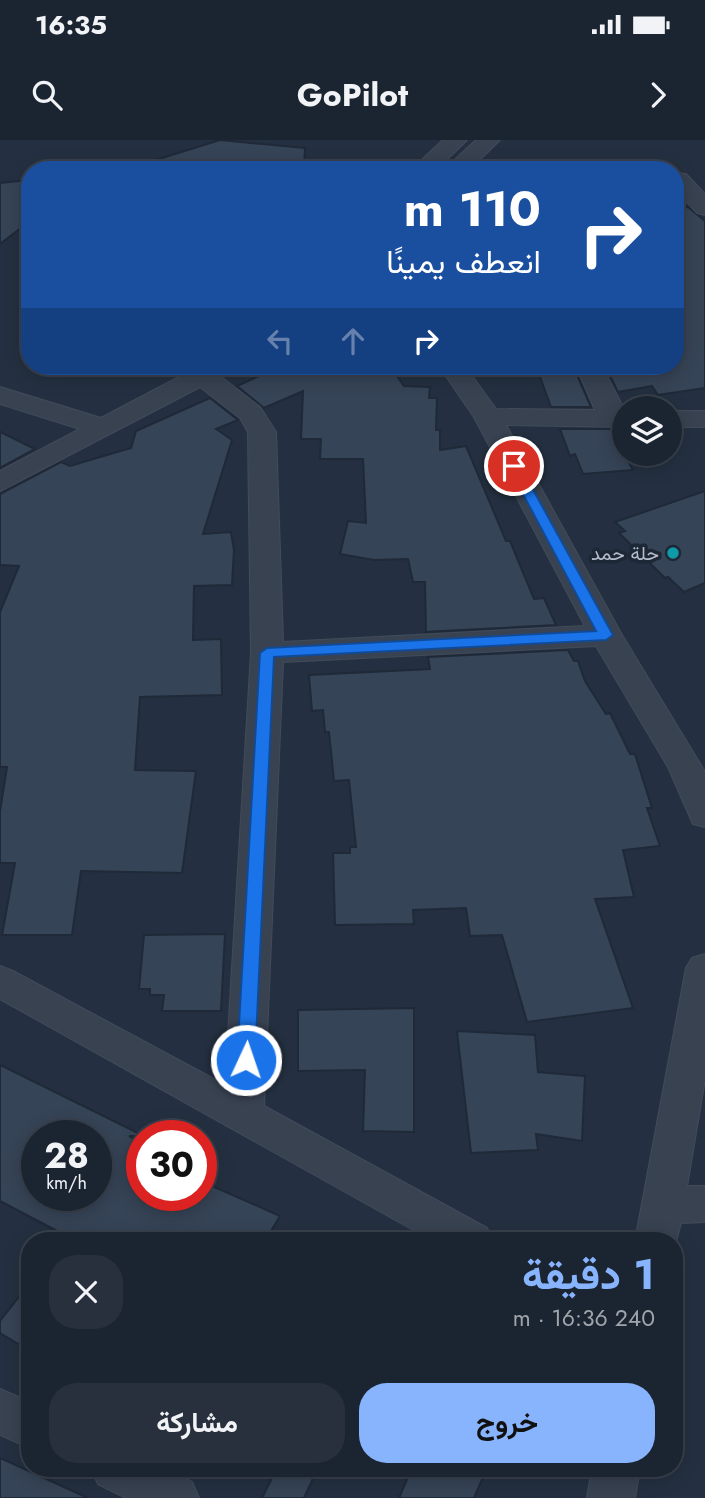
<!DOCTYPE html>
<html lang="ar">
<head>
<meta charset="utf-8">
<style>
	:root { --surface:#1b2431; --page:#28303d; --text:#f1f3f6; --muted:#a0a4ab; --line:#39414d; --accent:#88b4fd }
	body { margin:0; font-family:Jost,Vazirmatn,sans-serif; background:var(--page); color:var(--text); direction:rtl; height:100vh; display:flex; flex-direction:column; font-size:26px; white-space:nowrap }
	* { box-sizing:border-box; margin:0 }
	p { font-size:23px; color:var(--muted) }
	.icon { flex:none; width:38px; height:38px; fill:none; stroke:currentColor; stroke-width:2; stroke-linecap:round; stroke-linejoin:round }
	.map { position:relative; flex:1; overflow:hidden; direction:ltr }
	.drawer { position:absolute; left:21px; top:1092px; width:662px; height:245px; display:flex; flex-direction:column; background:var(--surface); border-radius:28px; box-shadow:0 4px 18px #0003,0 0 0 2px var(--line); direction:rtl }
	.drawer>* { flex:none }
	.guide { position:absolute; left:21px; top:21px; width:663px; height:214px; border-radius:28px; box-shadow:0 4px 18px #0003,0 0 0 2px var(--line); direction:rtl; background:#1a4fa0; color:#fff; overflow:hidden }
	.buttons { position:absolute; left:612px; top:256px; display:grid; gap:14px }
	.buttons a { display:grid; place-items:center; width:70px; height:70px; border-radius:50%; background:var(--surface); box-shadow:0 4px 18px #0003,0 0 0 2px var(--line); font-size:35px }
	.speed { position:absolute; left:21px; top:980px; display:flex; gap:14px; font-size:35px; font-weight:700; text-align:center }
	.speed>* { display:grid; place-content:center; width:91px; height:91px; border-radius:50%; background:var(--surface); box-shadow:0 4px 18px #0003,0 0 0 2px var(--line); line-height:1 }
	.speed small { font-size:18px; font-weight:400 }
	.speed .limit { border:10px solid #d22; background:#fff; color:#111 }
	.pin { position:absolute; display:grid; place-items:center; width:60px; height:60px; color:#fff; margin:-30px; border:4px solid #fff; border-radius:50%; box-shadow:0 2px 7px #0007 }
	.me { position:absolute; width:77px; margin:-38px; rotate:3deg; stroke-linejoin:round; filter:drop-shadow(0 0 5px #0008) }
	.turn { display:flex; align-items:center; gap:24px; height:147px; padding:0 28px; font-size:32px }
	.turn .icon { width:91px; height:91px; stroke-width:2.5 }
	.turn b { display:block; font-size:49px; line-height:60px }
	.lanes { display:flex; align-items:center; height:66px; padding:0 28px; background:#0003; justify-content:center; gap:35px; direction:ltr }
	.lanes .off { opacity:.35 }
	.round { display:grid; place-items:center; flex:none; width:74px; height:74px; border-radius:28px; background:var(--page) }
	.head { display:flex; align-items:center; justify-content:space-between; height:119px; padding:0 28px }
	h1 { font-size:42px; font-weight:700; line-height:52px; color:var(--accent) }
	.cta { display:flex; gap:14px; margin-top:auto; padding:14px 28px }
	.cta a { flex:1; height:80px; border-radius:28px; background:var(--accent); color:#111; font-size:28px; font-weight:700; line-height:80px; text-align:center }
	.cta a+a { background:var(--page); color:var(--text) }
	.status { display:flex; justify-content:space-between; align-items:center; height:49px; padding:0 35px; background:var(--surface); direction:ltr }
	.status svg { height:19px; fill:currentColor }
	header { display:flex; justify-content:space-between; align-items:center; height:91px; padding:0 28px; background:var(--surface); font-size:32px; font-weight:700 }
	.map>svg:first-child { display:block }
	.building { fill:#364457; stroke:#1f2938; stroke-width:2; fill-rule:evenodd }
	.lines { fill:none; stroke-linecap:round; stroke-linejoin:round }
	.minor-casing { stroke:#424b5a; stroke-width:2 }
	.minor { fill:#384251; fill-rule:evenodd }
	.route { fill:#1a73e8; stroke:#114b97; stroke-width:2 }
	.culture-dot { fill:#0f9aa8; stroke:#1d2736; stroke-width:2.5 }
	.labels { text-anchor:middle; stroke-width:7; stroke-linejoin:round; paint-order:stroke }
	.poi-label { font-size:19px; fill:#b5bdcb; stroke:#1d2736; text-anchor:end }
</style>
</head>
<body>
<div class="status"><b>16:35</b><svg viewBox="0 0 49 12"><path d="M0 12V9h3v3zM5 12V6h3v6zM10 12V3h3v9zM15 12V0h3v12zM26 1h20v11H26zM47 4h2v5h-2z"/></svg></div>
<header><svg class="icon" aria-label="forward" viewBox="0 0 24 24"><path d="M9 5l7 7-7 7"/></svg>GoPilot<svg class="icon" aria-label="search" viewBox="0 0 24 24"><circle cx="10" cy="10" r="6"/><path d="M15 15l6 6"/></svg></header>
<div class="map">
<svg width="705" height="1358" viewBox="0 0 705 1358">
	<rect width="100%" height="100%" fill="#243041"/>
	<g class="building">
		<polygon points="220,0 305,8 304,30 147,30 146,23"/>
		<polygon points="30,40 30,81 0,104 0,43"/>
		<polygon points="688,67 705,81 705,248 658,255 652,246 618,252 605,226 676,226 676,68"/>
		<polygon points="281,226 390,226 404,246 430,247 429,258 437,258 436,290 440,290 440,310 466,306 506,401 510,401 534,459 544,458 556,485 423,492 426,492 425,442 413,442 408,419 374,420 340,414 348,381 366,383 363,319 320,319 321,299 301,299 303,251 264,268 237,246"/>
		<polygon points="536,226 573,226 591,267 551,267"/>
		<polygon points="210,258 238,280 216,289 232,300 203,394 231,392 234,410 232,445 194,446 193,500 221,499 222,555 140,557 135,630 196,631 182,733 81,731 72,795 2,795 15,723 0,723 0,671 7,627 0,627 0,472 19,426 0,425 0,354 61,322 70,326 131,308 136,291"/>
		<polygon points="560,289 610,289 633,330 583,334 575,314 570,316"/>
		<polygon points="0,292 35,309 0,328"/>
		<polygon points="705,351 705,443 684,452 668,437 665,438 619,393 625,391 615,382"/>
		<polygon points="568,510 574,521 578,521 585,541 606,574 610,573 630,614 635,614 652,668 647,668 660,706 623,710 634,757 595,759 633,868 527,882 502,795 470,796 466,768 413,770 414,784 335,785 333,713 350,713 350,707 356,707 349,640 334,641 329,592 325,592 323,570 312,571 309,535 430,529 428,517"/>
		<polygon points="225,794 221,871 162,871 164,855 150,855 150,849 139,849 144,795"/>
		<polygon points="414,868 414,992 363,991 365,930 298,931 298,870"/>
		<polygon points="457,891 535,895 538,932 585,936 582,1001 536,994 538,1010 471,1013"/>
		<path d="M 0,925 L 144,996 L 129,996 L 142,1003 L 142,1055 L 201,1055 L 203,1042 L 280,1076 L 265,1101 L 76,1101 L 0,1061 ZM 37,996 L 96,996 L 96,1055 L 37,1055 Z"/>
		<polygon points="30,1143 30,1211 0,1193 0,1181"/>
		<polygon points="0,1318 88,1358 0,1358"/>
		<polygon points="277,1328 318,1328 304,1358 262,1358"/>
		<polygon points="412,1328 487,1328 474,1358 399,1358"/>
	</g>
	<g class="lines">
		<defs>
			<g id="minor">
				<polygon points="443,0 467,0 436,30 411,30"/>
				<polygon points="476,0 500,0 469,30 444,30"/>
				<polygon points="676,33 686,34 705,54 705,75 697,73 676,50"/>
				<polygon points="200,226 232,226 220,236 260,267 276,292 283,502 585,486 474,277 439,226 465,226 496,269 595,270 576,226 602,226 625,271 625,287 506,285 622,495 705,632 705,687 693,684 668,627 596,506 283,522 264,966 487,1088 493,1101 433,1101 0,859 0,826 13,831 225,945 251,513 248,292 240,278 200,247 0,351 0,331 80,289 0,264 0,247 101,278"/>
				<rect x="670" y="271" width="35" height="16"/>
				<polygon points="705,814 705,939 687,1046 705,1046 705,1082 681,1083 674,1109 674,1101 635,1101 686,828 692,818"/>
				<polygon points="0,1249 30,1262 30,1308 0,1295"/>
				<polygon points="91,1328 165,1328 192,1342 199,1358 126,1358 98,1344"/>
				<polygon points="592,1328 640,1328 635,1358 587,1358"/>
			</g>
		</defs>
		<use href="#minor" class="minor-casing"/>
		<use href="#minor" class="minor"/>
	</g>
	<polygon class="route" points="514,322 520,326 613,495 606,500 274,517 255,920 252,925 240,925 237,920 260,513 267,508 596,491 508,326"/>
	<circle class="culture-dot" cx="673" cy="413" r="7"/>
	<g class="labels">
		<g class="poi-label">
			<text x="659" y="420">حلة حمد</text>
		</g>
	</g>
</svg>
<div class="buttons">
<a><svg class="icon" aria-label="layers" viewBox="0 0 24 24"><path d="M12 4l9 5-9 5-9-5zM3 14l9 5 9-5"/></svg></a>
</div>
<div class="speed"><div>28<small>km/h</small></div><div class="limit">30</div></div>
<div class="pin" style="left:514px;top:326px;background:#d93025"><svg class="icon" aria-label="arrive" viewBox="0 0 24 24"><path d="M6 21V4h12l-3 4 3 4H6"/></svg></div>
<svg class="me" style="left:246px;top:920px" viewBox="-20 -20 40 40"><circle r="17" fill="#1a73e8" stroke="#fff" stroke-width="3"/><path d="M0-11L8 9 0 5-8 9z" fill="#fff"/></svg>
<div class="guide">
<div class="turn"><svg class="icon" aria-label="right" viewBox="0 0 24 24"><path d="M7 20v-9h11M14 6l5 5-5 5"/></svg><div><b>110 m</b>انعطف يمينًا</div></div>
<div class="lanes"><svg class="icon off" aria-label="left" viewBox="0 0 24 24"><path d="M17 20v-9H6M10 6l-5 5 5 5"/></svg><svg class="icon off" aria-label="ahead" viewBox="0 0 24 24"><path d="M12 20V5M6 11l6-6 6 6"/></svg><svg class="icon" aria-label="right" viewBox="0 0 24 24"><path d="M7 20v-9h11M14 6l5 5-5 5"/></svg></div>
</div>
<section class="drawer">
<div class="head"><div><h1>1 دقيقة</h1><p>240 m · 16:36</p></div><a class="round"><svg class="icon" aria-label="close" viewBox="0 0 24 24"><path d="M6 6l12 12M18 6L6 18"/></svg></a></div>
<div class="cta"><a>خروج</a><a>مشاركة</a></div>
</section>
</div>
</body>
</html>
